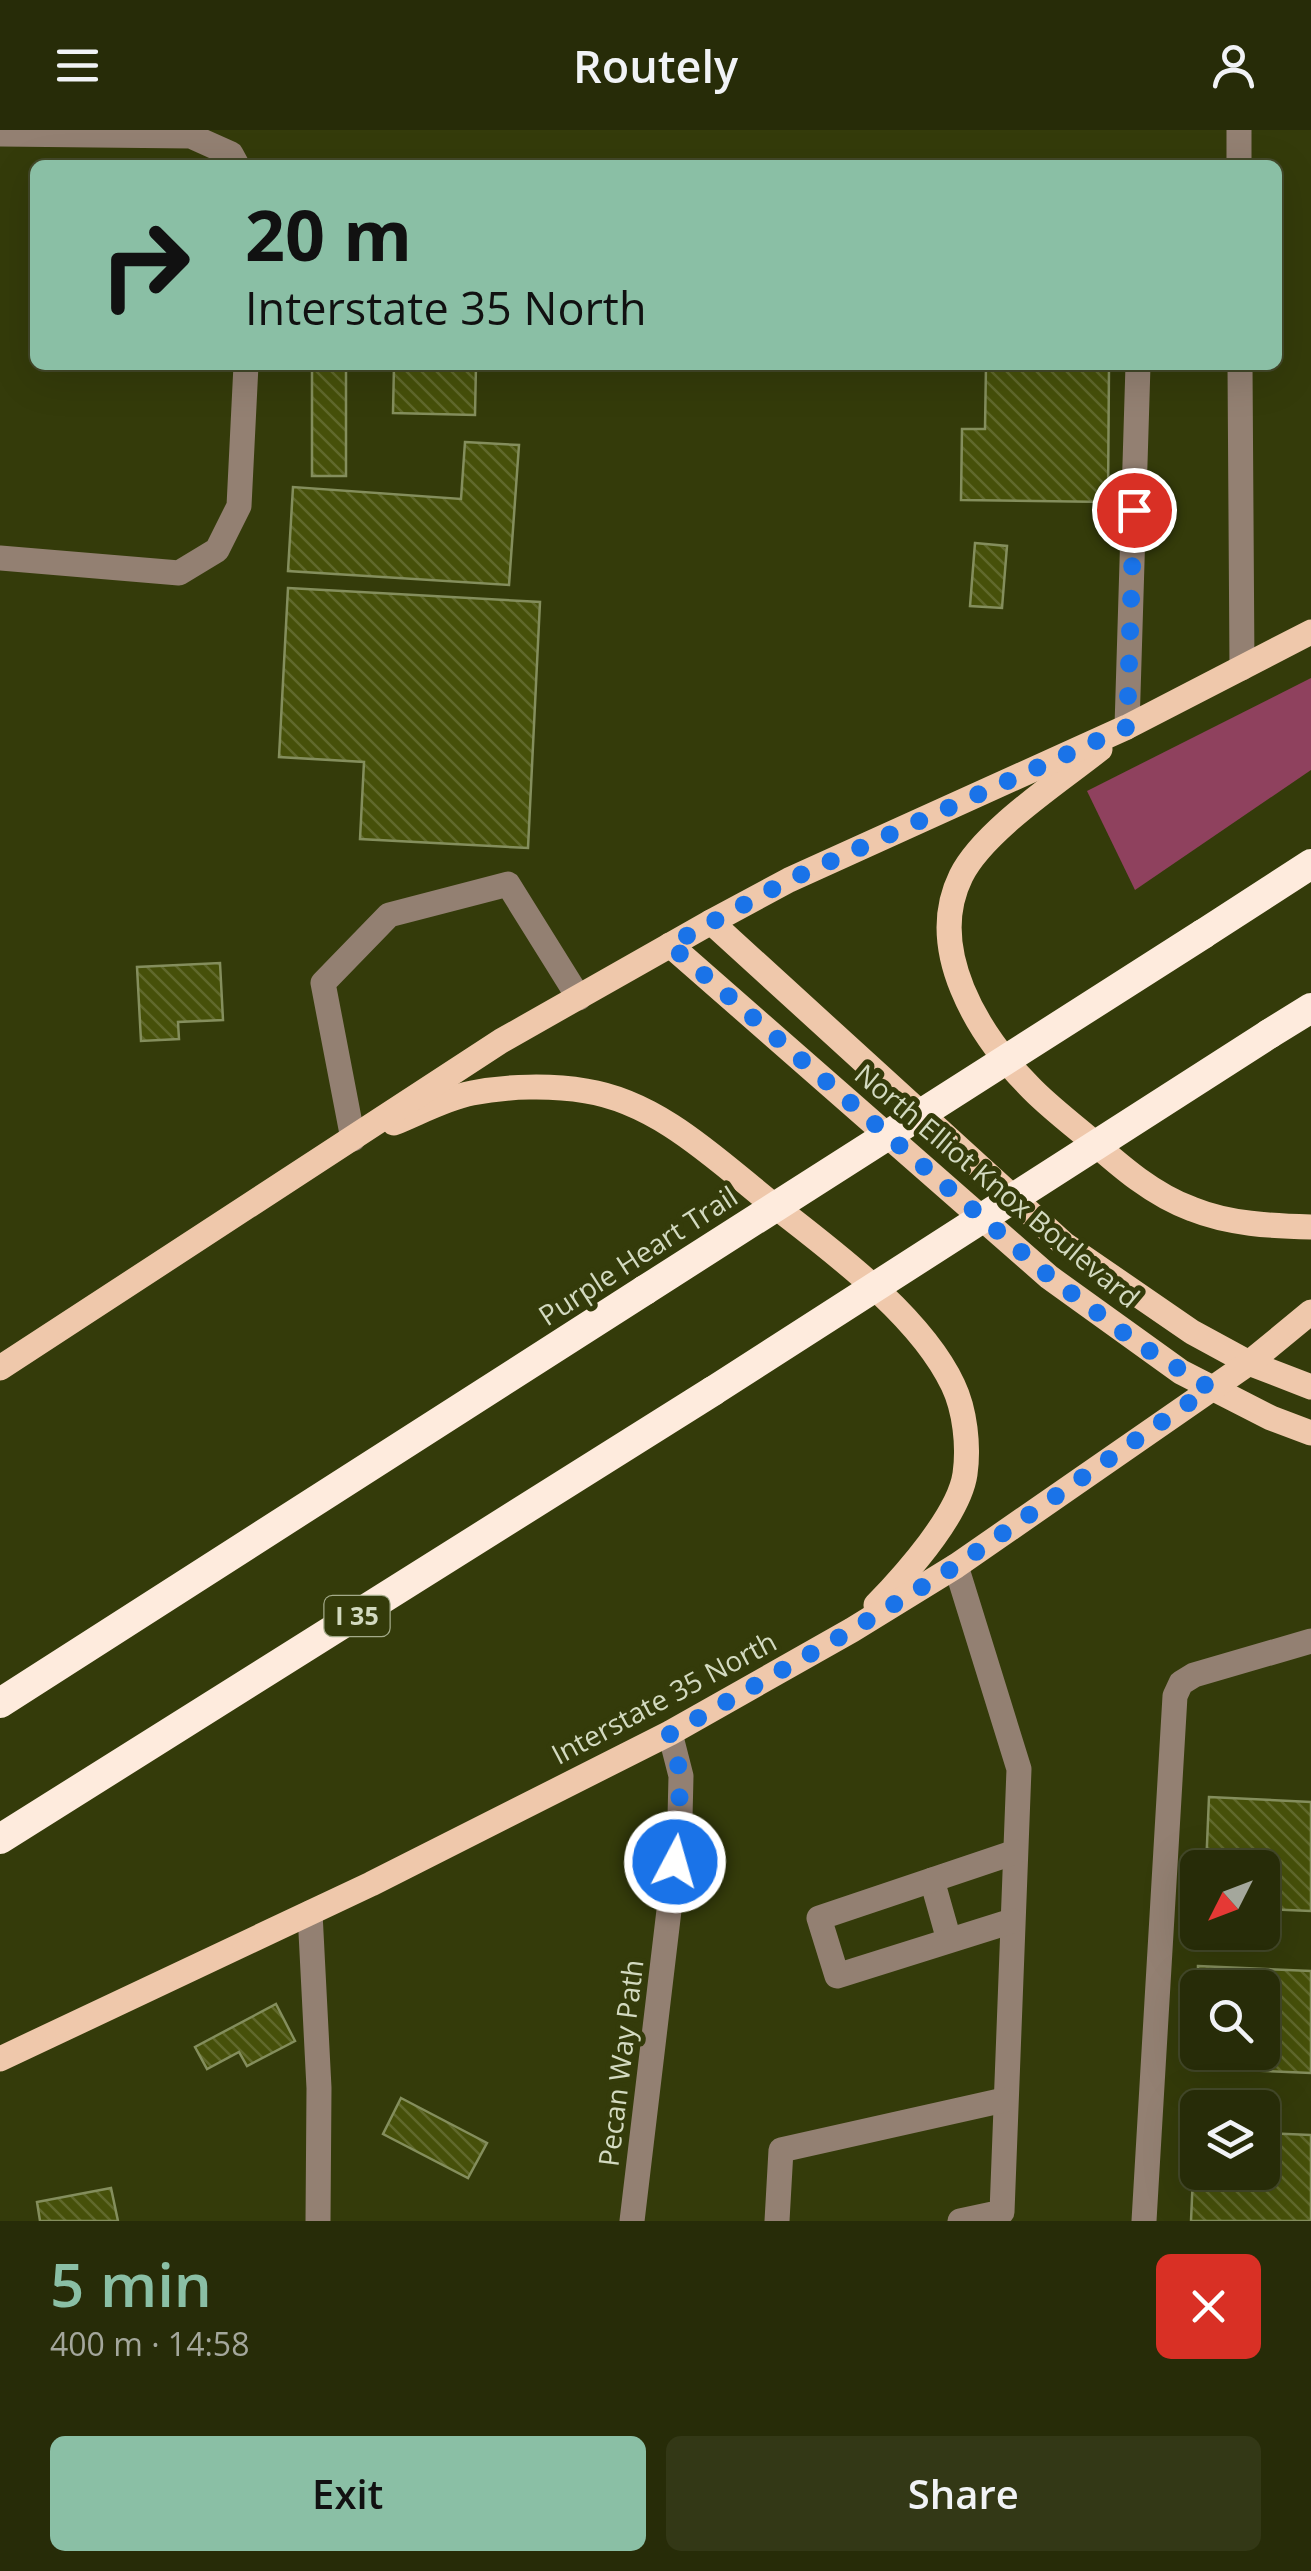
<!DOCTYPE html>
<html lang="en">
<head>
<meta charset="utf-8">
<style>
	:root { --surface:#272c08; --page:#333816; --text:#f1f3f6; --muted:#a4a79c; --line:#434829; --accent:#8abfa5 }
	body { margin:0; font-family:"Open Sans",sans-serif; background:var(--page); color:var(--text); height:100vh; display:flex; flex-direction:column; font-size:38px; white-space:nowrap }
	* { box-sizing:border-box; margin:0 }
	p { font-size:32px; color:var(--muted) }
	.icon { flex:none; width:55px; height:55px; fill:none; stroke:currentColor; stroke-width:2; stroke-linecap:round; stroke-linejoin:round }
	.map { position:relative; height:2091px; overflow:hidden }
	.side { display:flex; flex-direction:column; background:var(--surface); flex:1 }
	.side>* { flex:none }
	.guide { position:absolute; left:30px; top:30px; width:1252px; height:210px; border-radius:15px; box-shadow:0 10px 40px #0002,0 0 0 2px var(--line); background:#8abfa5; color:#111; overflow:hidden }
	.needle { width:65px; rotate:228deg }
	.tools { position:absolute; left:1180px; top:1720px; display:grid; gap:20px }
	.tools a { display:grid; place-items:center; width:100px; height:100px; border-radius:15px; background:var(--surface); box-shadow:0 10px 40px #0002,0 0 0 2px var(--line); font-size:50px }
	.pin { position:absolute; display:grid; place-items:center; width:85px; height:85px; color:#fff; margin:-42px; border:5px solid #fff; border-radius:50%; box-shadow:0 2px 10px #0007 }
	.me { position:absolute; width:110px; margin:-55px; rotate:6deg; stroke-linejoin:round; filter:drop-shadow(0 0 8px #0008) }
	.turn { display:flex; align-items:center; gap:35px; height:210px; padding:0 50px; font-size:45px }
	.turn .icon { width:130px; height:130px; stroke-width:2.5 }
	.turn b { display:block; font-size:70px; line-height:85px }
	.round { display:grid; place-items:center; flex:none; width:105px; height:105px; border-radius:15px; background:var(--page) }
	.head { display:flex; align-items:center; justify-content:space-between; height:170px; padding:0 50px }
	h1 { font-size:60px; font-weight:600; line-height:75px; color:var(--accent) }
	.primary-button { display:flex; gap:20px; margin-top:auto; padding:20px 50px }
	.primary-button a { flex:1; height:115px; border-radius:15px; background:var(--accent); color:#111; font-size:40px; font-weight:600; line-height:115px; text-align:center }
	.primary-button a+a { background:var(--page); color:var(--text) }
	header { display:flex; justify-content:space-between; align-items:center; height:130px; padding:0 50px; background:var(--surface); font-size:45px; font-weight:600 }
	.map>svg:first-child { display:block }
	.grass { fill:#8f415e }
	.building { fill:url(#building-back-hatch); stroke:#848e5d; stroke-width:2.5 }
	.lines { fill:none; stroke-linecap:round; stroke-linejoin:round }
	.minor { stroke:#938072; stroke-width:25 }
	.major { stroke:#efc8ab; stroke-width:25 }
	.highway { stroke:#feebdd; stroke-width:30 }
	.highway-bridge { stroke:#feebdd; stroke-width:30 }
	.route { stroke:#1a73e8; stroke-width:18; stroke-dasharray:0 32.4 }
	.labels { text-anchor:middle; stroke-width:10; stroke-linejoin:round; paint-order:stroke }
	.shield { fill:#343b0a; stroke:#a3aa89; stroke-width:2.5 }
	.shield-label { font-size:25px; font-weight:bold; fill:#d3dac0 }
	.street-label { font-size:28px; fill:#d3dac0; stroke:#343b0a }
</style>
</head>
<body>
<header><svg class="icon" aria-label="menu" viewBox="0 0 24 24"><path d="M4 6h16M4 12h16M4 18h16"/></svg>Routely<svg class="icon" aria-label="person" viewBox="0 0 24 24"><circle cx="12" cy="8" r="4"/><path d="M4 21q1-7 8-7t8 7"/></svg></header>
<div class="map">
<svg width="1311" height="2091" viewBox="0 0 1311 2091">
	<defs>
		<pattern id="building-back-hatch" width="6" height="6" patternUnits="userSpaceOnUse" patternTransform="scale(2.5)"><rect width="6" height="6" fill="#46500a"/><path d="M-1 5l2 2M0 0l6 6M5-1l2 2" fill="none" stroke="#60692c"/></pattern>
	</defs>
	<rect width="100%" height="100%" fill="#343b0a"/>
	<polygon class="grass" points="1311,548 1311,640 1135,760 1087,661"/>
	<g class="building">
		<rect x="312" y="235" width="34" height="111"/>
		<polygon points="394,235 476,235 475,285 393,283"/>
		<polygon points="986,235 1109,235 1108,372 961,370 962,299 985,299"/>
		<polygon points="465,312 519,315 509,455 288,441 293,357 461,369"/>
		<polygon points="975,413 1007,416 1002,478 970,476"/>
		<polygon points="288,458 540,472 528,718 360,709 364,632 279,627"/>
		<polygon points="220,833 223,890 178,892 179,909 141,911 137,837"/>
		<polygon points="1209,1667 1311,1672 1311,1781 1262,1779 1262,1738 1206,1738"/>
		<polygon points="1198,1836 1311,1841 1311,1943 1194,1938 1198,1860 1198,1922 1262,1922 1262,1858 1198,1858"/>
		<polygon points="276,1874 295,1911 247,1936 239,1922 207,1939 195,1917"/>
		<polygon points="401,1968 487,2013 468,2048 383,2004"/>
		<polygon points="1195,2000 1198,2000 1198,2042 1262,2042 1262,2003 1311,2005 1311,2091 1191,2091"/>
		<polygon points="111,2058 118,2091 40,2091 37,2072"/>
	</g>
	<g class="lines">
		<g class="minor">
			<polyline points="1239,0 1239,35"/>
			<polyline points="0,4 191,6 231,24 237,35"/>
			<polyline points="1240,235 1242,538"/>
			<polyline points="0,428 179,443 217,420 239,376 246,235"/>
			<polyline points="1127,597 1138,235"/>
			<polyline points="353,1009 323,853 389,785 508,754 579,868"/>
			<polyline points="956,1436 1019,1639 1002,2082 960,2091"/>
			<polyline points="932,1750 949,1810"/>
			<polyline points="310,1783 319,1958 318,2091"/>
			<polyline points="1012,1791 837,1846 819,1788 1015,1722"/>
			<polyline points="632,2091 680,1688 681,1646 670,1603"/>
			<polyline points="777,2091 781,2020 1004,1970"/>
			<polyline points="1144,2091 1175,1566 1181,1553 1194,1545 1311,1511"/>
		</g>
		<g class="major">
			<path d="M 1100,619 C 1060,651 983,701 961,746 C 925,819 978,904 1029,956 C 1046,974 1067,990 1086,1006 C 1118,1034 1151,1064 1192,1079 C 1229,1094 1271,1096 1311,1097"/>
			<polyline points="711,792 1064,1114 1192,1202 1249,1233 1311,1257"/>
			<polyline points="670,815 1049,1147 1181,1242 1271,1288 1311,1303"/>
			<path d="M 394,993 C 419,983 446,968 472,963 C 507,956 551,955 586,961 C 658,972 717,1030 772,1074 C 832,1121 920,1185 953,1255 C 965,1280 969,1316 965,1344 C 959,1385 905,1445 876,1475"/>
			<polyline points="0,1238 501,911 711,792 789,750 1127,597 1311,502"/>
			<polyline points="0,1929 371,1754 670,1603 852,1500 956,1436 1249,1233 1311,1182"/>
		</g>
		<g class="highway">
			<polyline points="1203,804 1311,734"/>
			<polyline points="1269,904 1311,878"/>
			<polyline points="0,1573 645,1160"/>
			<polyline points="0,1709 713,1261"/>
		</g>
		<g class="highway-bridge">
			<polyline points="645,1160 1203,804"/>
			<polyline points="713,1261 1269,904"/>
		</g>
	</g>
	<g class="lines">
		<polyline class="route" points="675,1732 681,1646 670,1604 852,1500 956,1436 1210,1258 1137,1213 1049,1146 670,815 789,750 1127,597 1134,380"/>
	</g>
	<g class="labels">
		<rect class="shield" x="324.5" y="1466" width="65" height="40" rx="8"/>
		<g class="shield-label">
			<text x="357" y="1495">I 35</text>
		</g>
		<g class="street-label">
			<text transform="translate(997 1056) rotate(40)" y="10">North Elliot Knox Boulevard</text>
			<text transform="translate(638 1126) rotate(-33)" y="10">Purple Heart Trail</text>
			<text transform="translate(664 1568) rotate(-28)" y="10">Interstate 35 North</text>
			<text transform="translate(621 1933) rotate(-83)" y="10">Pecan Way Path</text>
		</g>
	</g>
</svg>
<div class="tools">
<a><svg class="needle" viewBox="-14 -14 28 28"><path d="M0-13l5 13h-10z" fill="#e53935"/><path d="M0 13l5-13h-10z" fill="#a4a79c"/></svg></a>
<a><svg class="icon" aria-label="search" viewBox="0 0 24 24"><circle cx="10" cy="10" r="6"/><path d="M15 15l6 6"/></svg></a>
<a><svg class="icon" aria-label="layers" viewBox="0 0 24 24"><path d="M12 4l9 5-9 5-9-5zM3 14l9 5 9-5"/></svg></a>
</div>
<div class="pin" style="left:1134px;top:380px;background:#d93025"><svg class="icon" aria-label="arrive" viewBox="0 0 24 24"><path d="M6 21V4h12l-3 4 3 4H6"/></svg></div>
<svg class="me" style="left:675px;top:1732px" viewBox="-20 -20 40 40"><circle r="17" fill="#1a73e8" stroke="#fff" stroke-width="3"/><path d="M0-11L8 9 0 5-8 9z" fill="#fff"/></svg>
<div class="guide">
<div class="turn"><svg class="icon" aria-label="right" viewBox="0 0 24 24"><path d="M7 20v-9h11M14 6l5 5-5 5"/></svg><div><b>20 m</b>Interstate 35 North</div></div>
</div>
</div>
<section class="side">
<div class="head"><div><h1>5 min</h1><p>400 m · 14:58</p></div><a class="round" style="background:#d93025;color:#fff"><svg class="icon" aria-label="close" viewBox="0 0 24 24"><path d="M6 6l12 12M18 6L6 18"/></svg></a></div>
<div class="primary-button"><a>Exit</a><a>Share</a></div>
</section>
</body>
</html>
